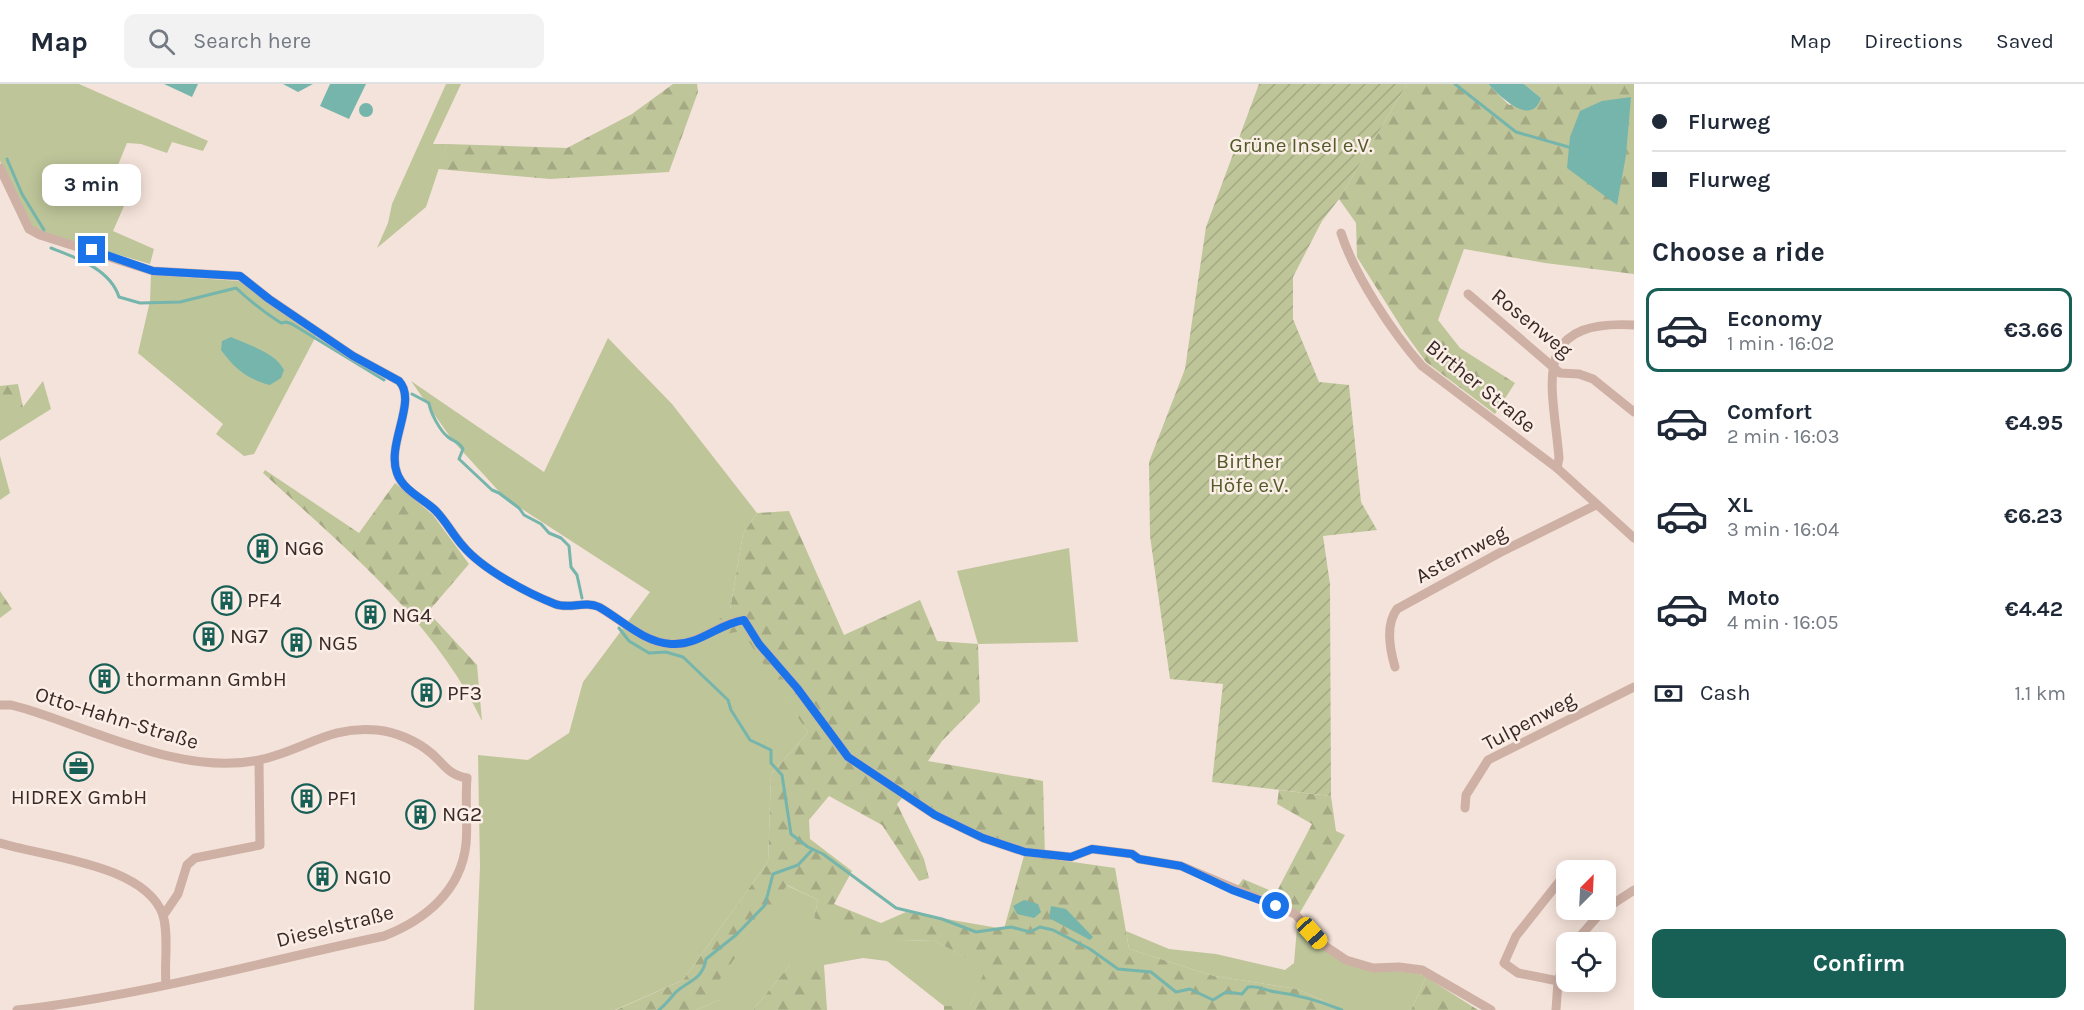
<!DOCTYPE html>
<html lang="en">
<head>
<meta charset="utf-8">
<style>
  body { margin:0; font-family:Karla,sans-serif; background:#f2f2f3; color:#1f2937; height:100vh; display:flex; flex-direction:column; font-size:22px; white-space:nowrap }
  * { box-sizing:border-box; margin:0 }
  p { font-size:20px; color:#747a83 }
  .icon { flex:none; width:33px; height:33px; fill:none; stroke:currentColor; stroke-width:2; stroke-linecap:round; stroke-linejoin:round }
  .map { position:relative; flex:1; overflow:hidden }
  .sheet { display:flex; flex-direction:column; background:#fff; width:450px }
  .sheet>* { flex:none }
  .guide { display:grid; align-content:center; height:132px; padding:0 18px; background:#fff }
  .needle { width:39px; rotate:24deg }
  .tools { position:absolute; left:1556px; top:776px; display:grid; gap:12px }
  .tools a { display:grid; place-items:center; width:60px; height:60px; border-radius:12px; background:#fff; box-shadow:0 3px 15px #0003; font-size:30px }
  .end { position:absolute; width:27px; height:27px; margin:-14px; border:8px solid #1a73e8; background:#fff; box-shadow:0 0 0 3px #fff }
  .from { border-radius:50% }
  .bubble { position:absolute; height:42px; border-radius:12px; background:#fff; box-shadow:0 3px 15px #0003; font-size:20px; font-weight:700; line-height:42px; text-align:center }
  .car { position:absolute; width:18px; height:36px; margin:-18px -9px; border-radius:8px; box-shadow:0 0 4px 2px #0007; background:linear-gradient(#f5c518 24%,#345 0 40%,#f5c518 0 76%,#345 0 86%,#f5c518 0) }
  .guide b { display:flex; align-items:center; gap:21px; height:57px; font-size:22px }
  .guide b+b { border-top:2px solid #e0e1e3 }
  .guide i { width:15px; height:15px; background:#1f2937 }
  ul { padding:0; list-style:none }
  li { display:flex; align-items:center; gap:18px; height:84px; margin:0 12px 9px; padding:0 6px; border:3px solid transparent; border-radius:12px }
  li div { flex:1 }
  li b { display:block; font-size:22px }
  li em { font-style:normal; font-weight:700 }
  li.active { border-color:#185f56 }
  li>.icon { width:54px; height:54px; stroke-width:1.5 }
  h2 { padding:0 18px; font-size:27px; line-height:72px }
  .pay { display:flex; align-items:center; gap:15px; height:66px; padding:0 18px; font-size:22px }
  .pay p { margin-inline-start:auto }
  .cta { display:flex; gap:12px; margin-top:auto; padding:12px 18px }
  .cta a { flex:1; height:69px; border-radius:12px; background:#185f56; color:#fff; font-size:24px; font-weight:700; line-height:69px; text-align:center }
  header { display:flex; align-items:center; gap:36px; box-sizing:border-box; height:84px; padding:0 30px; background:#fff; border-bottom:2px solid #e0e1e3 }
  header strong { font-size:28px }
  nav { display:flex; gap:33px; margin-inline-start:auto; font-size:21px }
  .search { width:420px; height:54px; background:#f2f2f3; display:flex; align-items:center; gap:15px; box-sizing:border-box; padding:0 21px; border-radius:12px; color:#747a83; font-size:22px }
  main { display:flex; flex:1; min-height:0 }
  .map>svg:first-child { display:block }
  .green { fill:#bec599 }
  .forest { fill:url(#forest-firs); fill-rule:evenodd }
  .garden { fill:url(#garden-furrows) }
  .water { fill:#76b5ac }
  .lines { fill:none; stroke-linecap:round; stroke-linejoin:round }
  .stream { stroke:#76b5ac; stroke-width:3 }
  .minor { stroke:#ceb0a5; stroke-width:9 }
  .route { stroke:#1a73e8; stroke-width:8 }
  .labels { text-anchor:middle; stroke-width:5; stroke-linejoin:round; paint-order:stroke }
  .park-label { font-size:21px; fill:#515a28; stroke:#fbeee7 }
  .street-label { font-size:21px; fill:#392927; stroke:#fbeee7 }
  .poi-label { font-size:21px; fill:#392927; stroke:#fbeee7; text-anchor:start }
</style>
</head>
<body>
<header>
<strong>Map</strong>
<div class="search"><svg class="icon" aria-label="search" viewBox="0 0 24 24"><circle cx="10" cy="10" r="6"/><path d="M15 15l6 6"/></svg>Search here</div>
<nav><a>Map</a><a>Directions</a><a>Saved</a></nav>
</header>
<main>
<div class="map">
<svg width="1634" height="926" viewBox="0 0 1634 926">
  <defs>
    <pattern id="forest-firs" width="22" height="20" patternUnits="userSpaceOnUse" patternTransform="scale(1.5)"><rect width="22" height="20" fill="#bec599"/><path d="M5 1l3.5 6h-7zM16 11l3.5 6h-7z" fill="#a4a984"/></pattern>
    <pattern id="garden-furrows" width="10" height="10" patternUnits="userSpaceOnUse" patternTransform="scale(1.5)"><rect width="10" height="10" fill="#bec599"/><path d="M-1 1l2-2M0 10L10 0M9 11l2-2" fill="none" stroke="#a4a984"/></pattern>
  </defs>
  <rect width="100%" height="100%" fill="#f4e3da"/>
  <g class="green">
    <polygon points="0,0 79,0 208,57 203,67 172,58 167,69 141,60 127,59 105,113 124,122 113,147 154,165 150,180 34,146 0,77"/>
    <polygon points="446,0 461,0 433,60 447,60 426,123 377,164 388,139 392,120"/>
    <polygon points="151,191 239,197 316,252 254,370 244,372 216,350 223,340 138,269 150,217"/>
    <polygon points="608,254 672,320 757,429 743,450 730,526 808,649 771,690 768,778 683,896 615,926 474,926 480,783 478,671 528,676 569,649 583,598 650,508 505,414 453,357 411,297 544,388"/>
    <polygon points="43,297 51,325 0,357 0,323 23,323"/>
    <polygon points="0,372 10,409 0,416"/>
    <polygon points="1069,464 1078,558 978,560 957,487"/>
    <polygon points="786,801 818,816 814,834 901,857 933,856 987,884 970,922 944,922 887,877 863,874 824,881 790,881 753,926 696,926 719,916 719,895"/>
    <polygon points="1298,832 1329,868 1372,885 1417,889 1426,893 1411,926 1344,926 1297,905 1214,892 1129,865 1126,847 1169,865 1216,870 1285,886 1294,879"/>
  </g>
  <g class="forest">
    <polygon points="673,0 697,0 698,8 669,88 550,95 438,85 447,60 567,64 632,30"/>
    <polygon points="1407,0 1488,0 1509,21 1541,14 1524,0 1634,0 1634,190 1545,179 1464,165 1438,236 1460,264 1515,299 1495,330 1426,278 1405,249 1357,173 1356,139 1339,115"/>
    <polygon points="18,300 23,323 0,323 0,302"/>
    <path d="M265,386L359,449L395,399L433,431L469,480L428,528L477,581L482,637C434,536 344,463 263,389Z"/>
    <path d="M789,427L844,551L920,516L937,557L978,560L980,618L942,657L928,677L1043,697L1045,774L1115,784L1129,865L1214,892L1297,905L1344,926H944V922H970L986,884L933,856L901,857L859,851L814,834L818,816L787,801L720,895L719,916L696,926H616L683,896L768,778L771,690L808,649L742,547L719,551L715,539L730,526L743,450L757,429ZM829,712L882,741L919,797L929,794L924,775L897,720L903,713L959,744L1025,768L1004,845L906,828L881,839L834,820L852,787L810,755L809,736Z"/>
    <polygon points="0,507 12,525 0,534"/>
    <polygon points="1279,706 1331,712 1336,747 1345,751 1298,832 1238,802 1243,795 1276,809 1312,740 1277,720"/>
    <polygon points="790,881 824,881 827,926 753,926"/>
    <polygon points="1426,893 1478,926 1411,926"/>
  </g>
  <polygon class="garden" points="1259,0 1407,0 1339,115 1322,137 1293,193 1293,235 1319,298 1349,301 1361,418 1377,446 1323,452 1330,500 1331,712 1212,698 1223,600 1170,595 1150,452 1149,378 1185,285 1206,143"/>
  <g class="water">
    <polygon points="164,0 198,0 192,13"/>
    <polygon points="283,0 313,0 298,8"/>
    <polygon points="330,0 366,0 349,35 320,22"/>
    <path d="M1488,0H1524L1541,14C1531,44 1500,12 1488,0Z"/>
    <polygon points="1631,13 1626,71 1617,121 1567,84 1570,53 1580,27 1602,17"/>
    <circle cx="366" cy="26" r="7"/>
    <path d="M231,253C248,261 275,268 284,286L281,294L270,301C247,295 235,285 221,266L222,257Z"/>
    <polygon points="1024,816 1038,820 1041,828 1034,834 1017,830 1013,822"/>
    <polygon points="1051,822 1066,825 1093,853 1090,856 1049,834"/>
  </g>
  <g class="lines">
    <g class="stream">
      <polyline points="1455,0 1516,48 1572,64"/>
      <polyline points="7,75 22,110 44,146"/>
      <path d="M51,164C77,174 110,185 119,213L140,219L180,218L236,204C250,217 265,229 281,239L286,238L292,240L384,296"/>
      <path d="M412,310L429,319C430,328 440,347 448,353C454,358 459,357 463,365L459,375L492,406L499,409L519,424L524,431L541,440L549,449L561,454L569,462L571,483L577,491L582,514"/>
      <path d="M619,544L629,557L649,569L666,568L683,573L728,616L731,626L750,656L771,666V679L782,691L791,750L808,763L823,770L896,824L942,835L976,848L1011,843L1030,848L1040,843L1053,846L1090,865L1118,885L1151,888L1176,908L1190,905L1213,916L1226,908L1242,910L1248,903C1259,901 1265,907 1276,908C1299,911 1320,917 1342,926"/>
      <path d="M659,926C665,921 670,915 675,909C687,897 703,896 706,875L736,851L765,821L773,790L798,781L812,766"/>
    </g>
    <g class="minor">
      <path d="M0,84L29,145L40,151L153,187L240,192L269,215L353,272L399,297C418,317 386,360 397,389C403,407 422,414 435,426C446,437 453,451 463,462C482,485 527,509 555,520C570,526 584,516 599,523C622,536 643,558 671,560C699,562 718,539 744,536L759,560L797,604L848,673L935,731L983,754L1025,768L1071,773L1092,765L1132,770L1139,775L1181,782L1295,830L1322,860L1346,876L1373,884L1399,883L1422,886L1491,926"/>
      <path d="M1341,149C1355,192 1392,248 1422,282L1557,384L1634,454"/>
      <polyline points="1468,210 1560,289 1579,290 1593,295 1634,328"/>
      <path d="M1557,384L1559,374C1553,301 1528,235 1634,241"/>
      <path d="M1395,583C1390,566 1385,541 1397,525L1501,468L1596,421"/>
      <path d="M0,621H11L26,625C97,647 184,692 259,676C303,667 329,641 377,646C396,648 417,657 431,669C444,680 448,691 467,694C465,716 468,738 466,760C461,807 425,836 384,852C262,878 141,912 17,926"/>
      <polyline points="1465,724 1466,711 1488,676 1634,603"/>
      <path d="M0,759C45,773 145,780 163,831C169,852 164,879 166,900"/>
      <polyline points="1605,825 1634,806"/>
      <polyline points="163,832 178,810 187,781 195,774 260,761 259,677"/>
      <polyline points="1575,858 1604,825"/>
      <polyline points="1558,897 1518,889 1504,879 1516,852 1566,789"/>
      <polyline points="1556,926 1558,897 1566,875"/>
    </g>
  </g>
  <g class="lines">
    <path class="route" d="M92,166L153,187L240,192L269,215L353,272L399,297C418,317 386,360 397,389C403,406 422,414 435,426C446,437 453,451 463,462C482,485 527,509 555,520C570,526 584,516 599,523C622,536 643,558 671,560C699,562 718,540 744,536L759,560L797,604L848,673L935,731L983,754L1025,768L1071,773L1092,765L1132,770L1139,775L1181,782L1232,806L1276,822"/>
  </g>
  <defs>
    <symbol id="building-ring" viewBox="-11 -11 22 22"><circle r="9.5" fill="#fbeee7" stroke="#185f56" stroke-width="1.5"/><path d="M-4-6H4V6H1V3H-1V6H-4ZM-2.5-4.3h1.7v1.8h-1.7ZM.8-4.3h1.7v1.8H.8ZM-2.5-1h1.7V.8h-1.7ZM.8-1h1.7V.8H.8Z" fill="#185f56"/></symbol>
    <symbol id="office-ring" viewBox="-11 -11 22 22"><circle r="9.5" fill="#fbeee7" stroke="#185f56" stroke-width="1.5"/><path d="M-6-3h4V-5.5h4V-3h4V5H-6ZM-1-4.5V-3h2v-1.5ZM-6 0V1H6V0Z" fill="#185f56"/></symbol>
  </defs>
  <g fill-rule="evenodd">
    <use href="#building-ring" x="246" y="448" width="33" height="33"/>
    <use href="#building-ring" x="210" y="500" width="33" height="33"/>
    <use href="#building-ring" x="354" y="514" width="33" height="33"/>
    <use href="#building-ring" x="192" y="536" width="33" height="33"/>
    <use href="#building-ring" x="280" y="542" width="33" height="33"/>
    <use href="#building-ring" x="88" y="578" width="33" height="33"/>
    <use href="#building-ring" x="410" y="592" width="33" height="33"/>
    <use href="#office-ring" x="62" y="666" width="33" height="33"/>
    <use href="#building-ring" x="290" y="698" width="33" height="33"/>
    <use href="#building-ring" x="404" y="714" width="33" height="33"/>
    <use href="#building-ring" x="306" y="776" width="33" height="33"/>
  </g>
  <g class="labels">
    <g class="park-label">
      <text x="1301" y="68">Grüne Insel e.V.</text>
      <text x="1249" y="384">Birther<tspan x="1249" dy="24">Höfe e.V.</tspan></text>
    </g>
    <g class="street-label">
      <text transform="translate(1532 239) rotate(39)" y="7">Rosenweg</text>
      <text transform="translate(1481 302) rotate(39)" y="7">Birther Straße</text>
      <text transform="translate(1461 470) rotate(-28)" y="7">Asternweg</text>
      <text transform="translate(117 634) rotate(17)" y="7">Otto-Hahn-Straße</text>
      <text transform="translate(1529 637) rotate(-28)" y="7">Tulpenweg</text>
      <text transform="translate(335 842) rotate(-14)" y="7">Dieselstraße</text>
    </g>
    <g class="poi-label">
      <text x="284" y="471">NG6</text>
      <text x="247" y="523">PF4</text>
      <text x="392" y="538">NG4</text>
      <text x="230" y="559">NG7</text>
      <text x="318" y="566">NG5</text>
      <text x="126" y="602">thormann GmbH</text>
      <text x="447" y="616">PF3</text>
      <text x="79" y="720" text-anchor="middle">HIDREX GmbH</text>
      <text x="327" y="721">PF1</text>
      <text x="442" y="737">NG2</text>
      <text x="344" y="800">NG10</text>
    </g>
  </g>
</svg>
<div class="tools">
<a><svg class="needle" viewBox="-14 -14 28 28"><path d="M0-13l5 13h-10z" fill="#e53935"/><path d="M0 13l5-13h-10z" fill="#747a83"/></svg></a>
<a><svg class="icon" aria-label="locate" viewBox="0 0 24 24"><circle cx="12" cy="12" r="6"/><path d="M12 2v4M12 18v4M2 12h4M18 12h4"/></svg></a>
</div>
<i class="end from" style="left:1276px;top:822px"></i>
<i class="end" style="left:92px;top:166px"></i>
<div class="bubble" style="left:42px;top:80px;width:99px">3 min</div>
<i class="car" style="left:1312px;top:849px;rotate:138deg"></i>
</div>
<section class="sheet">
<div class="guide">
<b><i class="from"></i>Flurweg</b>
<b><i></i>Flurweg</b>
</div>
<h2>Choose a ride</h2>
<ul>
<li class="active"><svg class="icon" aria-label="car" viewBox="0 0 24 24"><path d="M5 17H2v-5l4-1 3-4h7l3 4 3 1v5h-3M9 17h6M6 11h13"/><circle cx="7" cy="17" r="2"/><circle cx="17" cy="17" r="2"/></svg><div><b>Economy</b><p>1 min · 16:02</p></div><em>€3.66</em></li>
<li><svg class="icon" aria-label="car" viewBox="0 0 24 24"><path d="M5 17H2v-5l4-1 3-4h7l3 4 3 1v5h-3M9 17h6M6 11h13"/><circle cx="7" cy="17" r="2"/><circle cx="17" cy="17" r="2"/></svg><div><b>Comfort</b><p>2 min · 16:03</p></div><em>€4.95</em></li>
<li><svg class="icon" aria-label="car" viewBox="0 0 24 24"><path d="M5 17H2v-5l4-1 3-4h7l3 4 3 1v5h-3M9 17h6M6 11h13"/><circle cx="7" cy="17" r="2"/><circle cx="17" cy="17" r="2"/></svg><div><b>XL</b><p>3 min · 16:04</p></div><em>€6.23</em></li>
<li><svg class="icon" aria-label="car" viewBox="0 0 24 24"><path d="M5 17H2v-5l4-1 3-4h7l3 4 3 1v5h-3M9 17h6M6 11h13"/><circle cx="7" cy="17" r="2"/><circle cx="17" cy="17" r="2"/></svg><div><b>Moto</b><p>4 min · 16:05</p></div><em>€4.42</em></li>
</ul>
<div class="pay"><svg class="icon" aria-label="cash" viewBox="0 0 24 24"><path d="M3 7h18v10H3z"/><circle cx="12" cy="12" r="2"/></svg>Cash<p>1.1 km</p></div>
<div class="cta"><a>Confirm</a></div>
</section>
</main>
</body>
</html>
